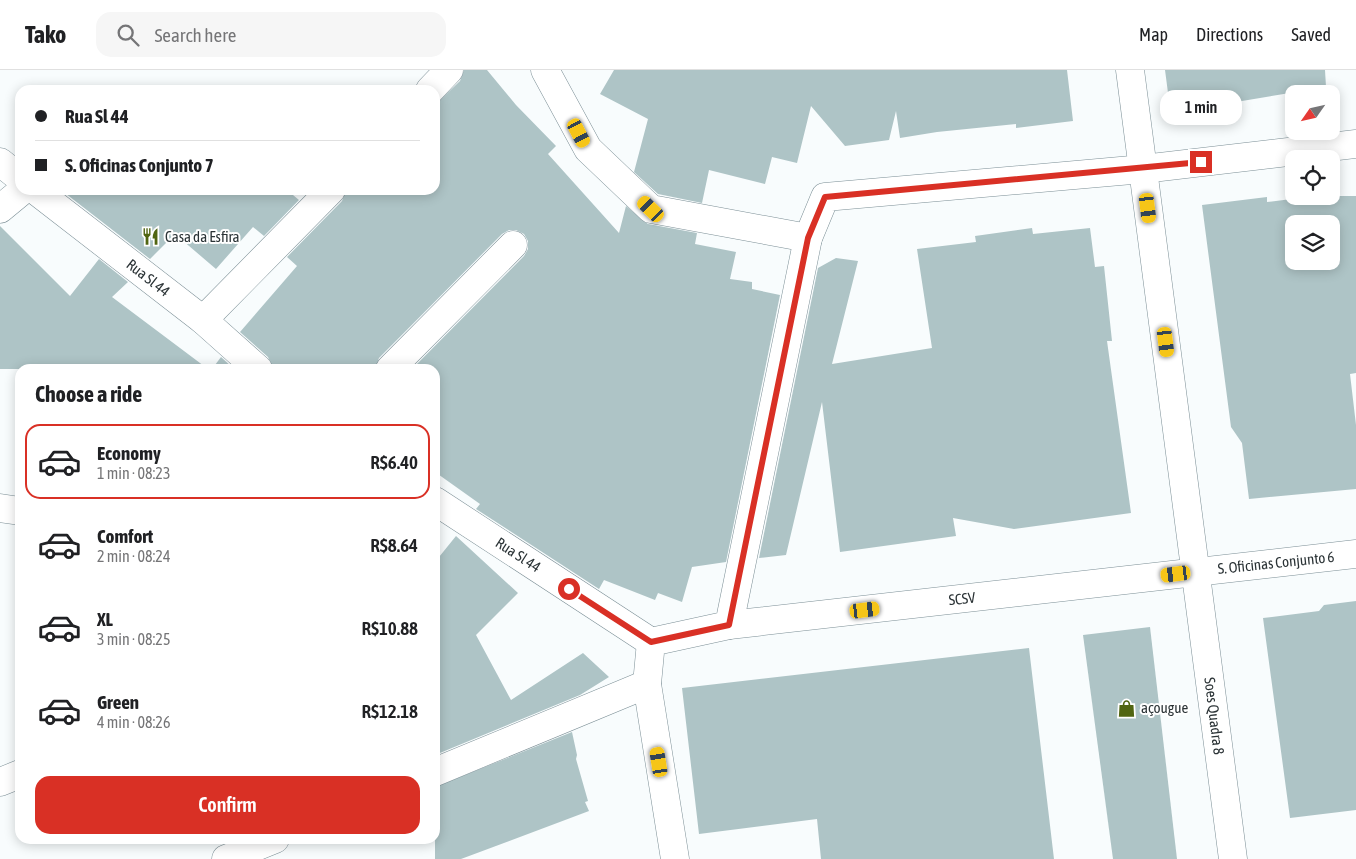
<!DOCTYPE html>
<html lang="en">
<head>
<meta charset="utf-8">
<style>
  body { margin:0; font-family:"Asap Condensed",sans-serif; background:#f6f6f6; color:#202124; height:100vh; display:flex; flex-direction:column; font-size:19px; white-space:nowrap }
  * { box-sizing:border-box; margin:0 }
  p { font-size:16px; color:#757577 }
  .icon { flex:none; width:28px; height:28px; fill:none; stroke:currentColor; stroke-width:2; stroke-linecap:round; stroke-linejoin:round }
  .map { position:relative; flex:1; overflow:hidden }
  .side { position:absolute; left:15px; top:294px; width:425px; height:480px; display:flex; flex-direction:column; background:#fff; border-radius:15px; box-shadow:0 2px 12px #0003 }
  .side>* { flex:none }
  .banner { position:absolute; left:15px; top:15px; width:425px; height:110px; border-radius:15px; box-shadow:0 2px 12px #0003; display:grid; align-content:center; height:110px; padding:0 20px; background:#fff }
  .needle { width:32px; rotate:236deg }
  .tools { position:absolute; left:1285px; top:15px; display:grid; gap:10px }
  .tools a { display:grid; place-items:center; width:55px; height:55px; border-radius:10px; background:#fff; box-shadow:0 2px 12px #0003; font-size:25px }
  .end { position:absolute; width:22px; height:22px; margin:-11px; border:6px solid #d93025; background:#fff; box-shadow:0 0 0 2px #fff }
  .from { border-radius:50% }
  .bubble { position:absolute; height:35px; border-radius:15px; background:#fff; box-shadow:0 2px 12px #0003; font-size:16px; font-weight:600; line-height:35px; text-align:center }
  .car { position:absolute; width:15px; height:30px; margin:-15px -8px; border-radius:6px; box-shadow:0 0 4px 1px #0007; background:linear-gradient(#f5c518 24%,#345 0 40%,#f5c518 0 76%,#345 0 86%,#f5c518 0) }
  .banner b { display:flex; align-items:center; gap:18px; height:48px; font-size:19px }
  .banner b+b { border-top:1px solid #e0e0e0 }
  .banner i { width:12px; height:12px; background:#202124 }
  ul { padding:0; list-style:none }
  li { display:flex; align-items:center; gap:15px; height:75px; margin:0 10px 8px; padding:0 10px; border:2px solid transparent; border-radius:15px }
  li div { flex:1 }
  li b { display:block; font-size:19px }
  li em { font-style:normal; font-weight:600 }
  li.active { border-color:#d93025 }
  li>.icon { width:45px; height:45px; stroke-width:1.5 }
  h2 { padding:0 20px; font-size:22px; line-height:60px }
  .cta { display:flex; gap:10px; margin-top:auto; padding:10px 20px }
  .cta a { flex:1; height:58px; border-radius:15px; background:#d93025; color:#fff; font-size:20px; font-weight:600; line-height:58px; text-align:center }
  header { display:flex; align-items:center; gap:30px; box-sizing:border-box; height:70px; padding:0 25px; background:#fff; border-bottom:1px solid #e0e0e0 }
  header strong { font-size:24px }
  nav { display:flex; gap:28px; margin-inline-start:auto; font-size:18px }
  .search { width:350px; height:45px; background:#f6f6f6; display:flex; align-items:center; gap:12px; box-sizing:border-box; padding:0 18px; border-radius:15px; color:#757577; font-size:19px }
  .map>svg:first-child { display:block }
  .building { fill:#aec4c6; fill-rule:evenodd }
  .lines { fill:none; stroke-linecap:round; stroke-linejoin:round }
  .street-casing { stroke:#7c8f96; stroke-width:29 }
  .street { stroke:#fff; stroke-width:28 }
  .route { stroke:#d93025; stroke-width:6 }
  .labels { text-anchor:middle; stroke-width:4; stroke-linejoin:round; paint-order:stroke }
  .poi-label { font-size:15px; fill:#2b3336; stroke:#fff; text-anchor:start }
  .street-label { font-size:15px; fill:#2b3336; stroke:#fff }
</style>
</head>
<body>
<header>
<strong>Tako</strong>
<div class="search"><svg class="icon" aria-label="search" viewBox="0 0 24 24"><circle cx="10" cy="10" r="6"/><path d="M15 15l6 6"/></svg>Search here</div>
<nav><a>Map</a><a>Directions</a><a>Saved</a></nav>
</header>
<div class="map">
<svg width="1356" height="789" viewBox="0 0 1356 789">
  <rect width="100%" height="100%" fill="#f8fcfd"/>
  <g class="building">
    <polygon points="464,0 487,0 516,35 556,76 548,84 619,163 626,136 648,154 697,163 695,174 736,182 730,209 752,212 752,219 780,225 726,492 692,497 682,532 658,523 655,530 604,510 599,519 476,439 480,434 435,402 435,299 412,299 524,186 528,179 528,171 524,164 516,160 509,160 502,164 379,288 375,299 273,299 268,287 240,262 297,196 287,187 342,131 346,120 435,120 435,35 460,11"/>
    <polygon points="614,0 1067,0 1073,51 1016,58 1016,54 937,62 900,68 896,41 889,70 845,76 811,36 797,93 772,87 765,114 709,100 702,133 658,124 634,102 648,49 600,24"/>
    <polygon points="1165,0 1325,0 1326,17 1236,32 1236,35 1186,42 1185,36 1170,38"/>
    <polygon points="61,120 287,120 299,130 264,166 253,157 216,199 175,164 150,189"/>
    <path d="M1315,126H1356V303L1350,304L1356,355V419L1249,429L1242,373L1231,357L1202,135L1267,127V132ZM1294,154H1331V191H1294Z"/>
    <polygon points="0,156 70,226 99,189 128,212 112,227 208,299 0,299"/>
    <polygon points="1032,158 1033,164 1090,158 1095,197 1104,196 1112,271 1107,271 1131,443 1014,459 953,448 956,466 840,482 822,332 786,485 759,488 818,198 836,188 858,191 832,294 932,278 917,179 976,172 975,166"/>
    <polygon points="221,287 234,299 212,299"/>
    <polygon points="456,466 518,523 476,565 511,630 583,583 609,607 580,625 435,685 435,492"/>
    <polygon points="1356,531 1356,740 1290,748 1263,548 1319,541 1324,535"/>
    <polygon points="1150,557 1177,789 1113,789 1083,565"/>
    <polygon points="1029,578 1054,789 821,789 817,749 699,764 682,618"/>
    <polygon points="572,662 577,685 576,689 588,731 585,732 589,741 461,789 435,789 435,717"/>
  </g>
  <g class="lines">
    <defs>
      <g id="street">
        <polyline points="545,0 588,79 651,139 808,168"/>
        <polyline points="1130,0 1233,789"/>
        <polyline points="430,20 449,0"/>
        <polyline points="0,92 20,108"/>
        <polyline points="35,120 203,250 258,299"/>
        <polyline points="0,139 23,120"/>
        <polyline points="203,250 331,120"/>
        <polyline points="390,299 513,175"/>
        <polyline points="435,431 651,572"/>
        <polyline points="0,438 20,441"/>
        <polyline points="729,555 1356,484"/>
        <polyline points="435,702 647,614"/>
        <polyline points="0,712 20,704"/>
        <polyline points="226,789 275,769"/>
        <polyline points="675,789 647,614 651,572 729,555 808,168 825,127 1143,99 1356,74"/>
      </g>
    </defs>
    <use href="#street" class="street-casing"/>
    <use href="#street" class="street"/>
  </g>
  <g class="lines">
    <polyline class="route" points="569,519 651,572 729,555 808,168 825,127 1201,92"/>
  </g>
  <defs>
    <symbol id="restaurant-bare" viewBox="-9 -9 18 18"><path d="M-5-6h1v4h1v-4h1v4h1v-4h1v5L-1.5 .5V6h-2V.5L-5-1ZM5-6V6H3V1.5H1.5Q1.5-4 5-6Z" fill="#516511" stroke="#fff" stroke-width="2.5" paint-order="stroke"/></symbol>
    <symbol id="shop-bare" viewBox="-9 -9 18 18"><path d="M-5-2.5h2.3a2.7 3.5 0 0 1 5.4 0H5L5.5 6h-11ZM-1.5-2.5h3a1.5 2.3 0 0 0-3 0Z" fill="#516511" stroke="#fff" stroke-width="2.5" paint-order="stroke"/></symbol>
  </defs>
  <g fill-rule="evenodd">
    <use href="#restaurant-bare" x="138" y="154" width="25" height="25"/>
    <use href="#shop-bare" x="1114" y="626" width="25" height="25"/>
  </g>
  <g class="labels">
    <g class="poi-label">
      <text x="165" y="172">Casa da Esfira</text>
      <text x="1141" y="643">açougue</text>
    </g>
    <g class="street-label">
      <text transform="translate(148 208) rotate(38)" y="5">Rua Sl 44</text>
      <text transform="translate(518 485) rotate(33)" y="5">Rua Sl 44</text>
      <text transform="translate(1276 493) rotate(-6)" y="5">S. Oficinas Conjunto 6</text>
      <text transform="translate(962 529) rotate(-6)" y="5">SCSV</text>
      <text transform="translate(1214 646) rotate(83)" y="5">Soes Quadra 8</text>
    </g>
  </g>
</svg>
<div class="tools">
<a><svg class="needle" viewBox="-14 -14 28 28"><path d="M0-13l5 13h-10z" fill="#e53935"/><path d="M0 13l5-13h-10z" fill="#757577"/></svg></a>
<a><svg class="icon" aria-label="locate" viewBox="0 0 24 24"><circle cx="12" cy="12" r="6"/><path d="M12 2v4M12 18v4M2 12h4M18 12h4"/></svg></a>
<a><svg class="icon" aria-label="layers" viewBox="0 0 24 24"><path d="M12 4l9 5-9 5-9-5zM3 14l9 5 9-5"/></svg></a>
</div>
<i class="end from" style="left:569px;top:519px"></i>
<i class="end" style="left:1201px;top:92px"></i>
<div class="bubble" style="left:1160px;top:20px;width:82px">1 min</div>
<i class="car" style="left:579px;top:63px;rotate:152deg"></i>
<i class="car" style="left:1148px;top:138px;rotate:173deg"></i>
<i class="car" style="left:651px;top:139px;rotate:314deg"></i>
<i class="car" style="left:1166px;top:272px;rotate:173deg"></i>
<i class="car" style="left:1176px;top:504px;rotate:263deg"></i>
<i class="car" style="left:865px;top:540px;rotate:83deg"></i>
<i class="car" style="left:659px;top:692px;rotate:351deg"></i>
<div class="banner">
<b><i class="from"></i>Rua Sl 44</b>
<b><i></i>S. Oficinas Conjunto 7</b>
</div>
<section class="side">
<h2>Choose a ride</h2>
<ul>
<li class="active"><svg class="icon" aria-label="car" viewBox="0 0 24 24"><path d="M5 17H2v-5l4-1 3-4h7l3 4 3 1v5h-3M9 17h6M6 11h13"/><circle cx="7" cy="17" r="2"/><circle cx="17" cy="17" r="2"/></svg><div><b>Economy</b><p>1 min · 08:23</p></div><em>R$6.40</em></li>
<li><svg class="icon" aria-label="car" viewBox="0 0 24 24"><path d="M5 17H2v-5l4-1 3-4h7l3 4 3 1v5h-3M9 17h6M6 11h13"/><circle cx="7" cy="17" r="2"/><circle cx="17" cy="17" r="2"/></svg><div><b>Comfort</b><p>2 min · 08:24</p></div><em>R$8.64</em></li>
<li><svg class="icon" aria-label="car" viewBox="0 0 24 24"><path d="M5 17H2v-5l4-1 3-4h7l3 4 3 1v5h-3M9 17h6M6 11h13"/><circle cx="7" cy="17" r="2"/><circle cx="17" cy="17" r="2"/></svg><div><b>XL</b><p>3 min · 08:25</p></div><em>R$10.88</em></li>
<li><svg class="icon" aria-label="car" viewBox="0 0 24 24"><path d="M5 17H2v-5l4-1 3-4h7l3 4 3 1v5h-3M9 17h6M6 11h13"/><circle cx="7" cy="17" r="2"/><circle cx="17" cy="17" r="2"/></svg><div><b>Green</b><p>4 min · 08:26</p></div><em>R$12.18</em></li>
</ul>
<div class="cta"><a>Confirm</a></div>
</section>
</div>
</body>
</html>
